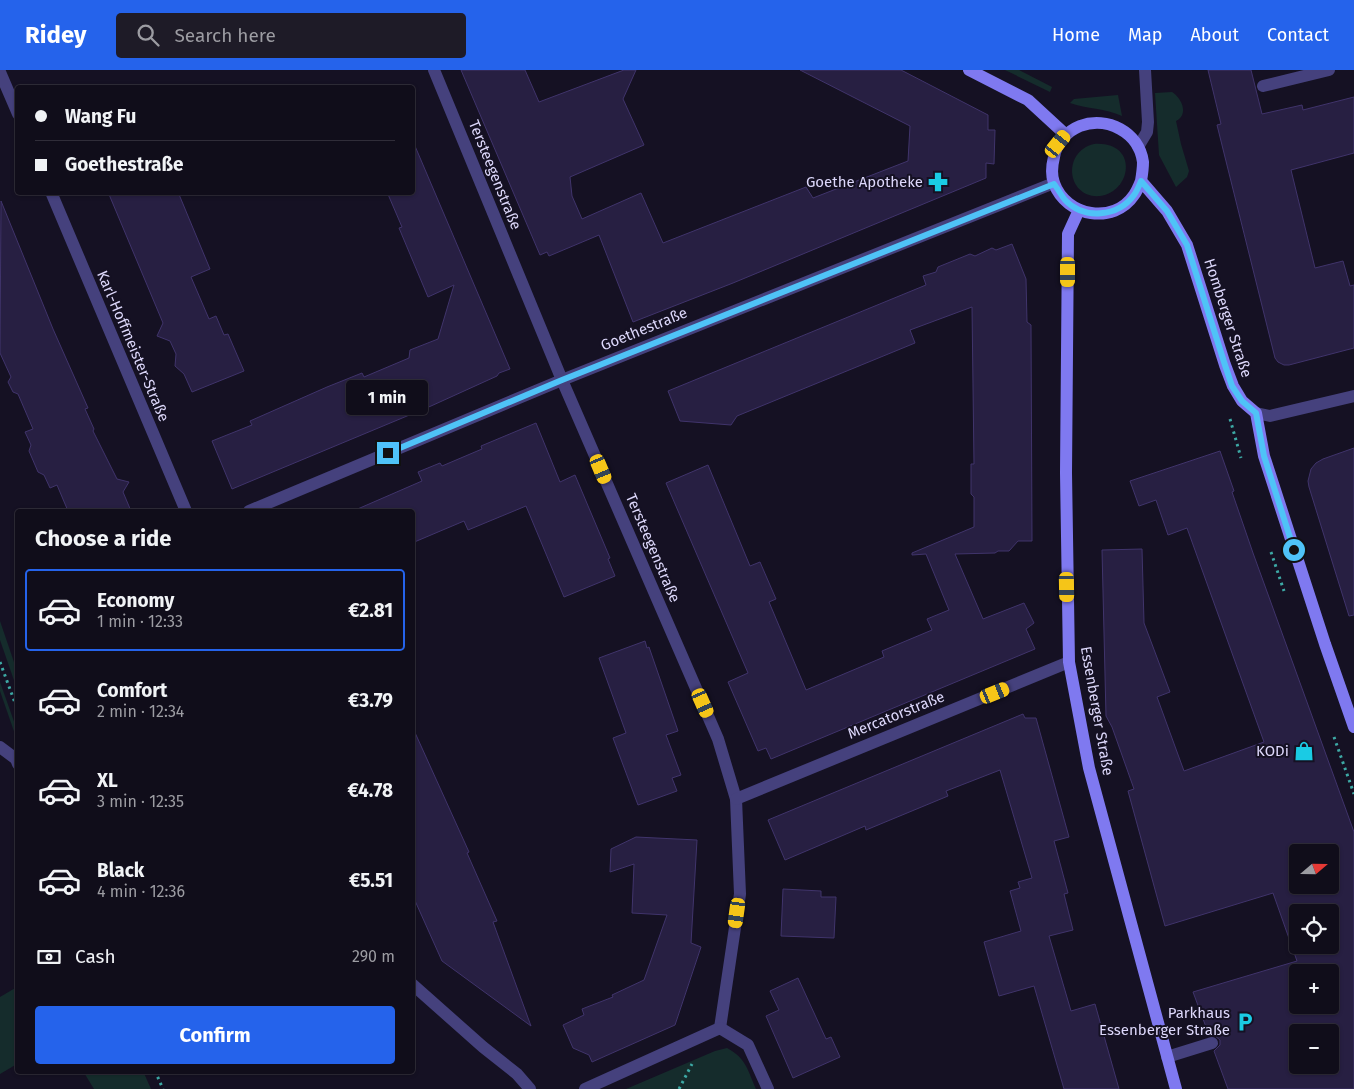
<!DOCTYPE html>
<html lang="en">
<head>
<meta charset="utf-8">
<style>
  body { margin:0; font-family:"Fira Sans",sans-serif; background:#1e1b27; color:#f1f3f6; height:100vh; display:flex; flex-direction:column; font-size:19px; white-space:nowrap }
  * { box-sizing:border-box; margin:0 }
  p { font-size:16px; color:#9c9ca2 }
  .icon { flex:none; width:28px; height:28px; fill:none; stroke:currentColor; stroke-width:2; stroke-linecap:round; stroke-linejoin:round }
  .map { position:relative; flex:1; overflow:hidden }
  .panel { position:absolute; left:15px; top:439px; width:400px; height:565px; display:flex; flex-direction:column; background:#100d1a; border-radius:5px; box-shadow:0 1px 4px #0004,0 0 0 1px #302d39 }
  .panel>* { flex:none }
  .guide { position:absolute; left:15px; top:15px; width:400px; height:110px; border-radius:5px; box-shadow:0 1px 4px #0004,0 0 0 1px #302d39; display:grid; align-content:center; height:110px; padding:0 20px; background:#100d1a }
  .needle { width:32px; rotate:70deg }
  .fabs { position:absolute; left:1289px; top:774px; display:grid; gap:10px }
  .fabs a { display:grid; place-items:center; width:50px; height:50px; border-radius:5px; background:#100d1a; box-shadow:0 1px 4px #0004,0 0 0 1px #302d39; font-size:25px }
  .end { position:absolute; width:22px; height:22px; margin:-11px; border:6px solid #4fc3f7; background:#111; box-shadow:0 0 0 2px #111 }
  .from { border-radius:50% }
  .bubble { position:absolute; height:35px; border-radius:5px; background:#100d1a; box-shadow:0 1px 4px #0004,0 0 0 1px #302d39; font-size:16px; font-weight:700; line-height:35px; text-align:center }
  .car { position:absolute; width:15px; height:30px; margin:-15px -8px; border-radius:6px; box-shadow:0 0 4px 1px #0007; background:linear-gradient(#f5c518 24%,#345 0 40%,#f5c518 0 76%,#345 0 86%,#f5c518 0) }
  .guide b { display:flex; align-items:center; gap:18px; height:48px; font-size:19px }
  .guide b+b { border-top:1px solid #302d39 }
  .guide i { width:12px; height:12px; background:#f1f3f6 }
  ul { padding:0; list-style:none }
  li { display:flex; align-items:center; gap:15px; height:82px; margin:0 10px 8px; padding:0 10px; border:2px solid transparent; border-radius:5px }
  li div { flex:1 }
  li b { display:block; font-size:19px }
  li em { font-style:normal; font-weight:700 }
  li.current { border-color:#2563eb }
  li>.icon { width:45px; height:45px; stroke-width:1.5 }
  h2 { padding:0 20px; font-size:22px; line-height:60px }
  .pay { display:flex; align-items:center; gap:12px; height:55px; padding:0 20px; font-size:19px }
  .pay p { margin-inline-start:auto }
  .cta { display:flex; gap:10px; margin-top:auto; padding:10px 20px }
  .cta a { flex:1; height:58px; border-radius:5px; background:#2563eb; color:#fff; font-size:20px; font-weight:700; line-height:58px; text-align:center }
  header { display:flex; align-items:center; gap:30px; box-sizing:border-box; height:70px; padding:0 25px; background:#2563eb; color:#fff }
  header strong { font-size:24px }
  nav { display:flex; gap:28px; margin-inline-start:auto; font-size:18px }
  .search { width:350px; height:45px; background:#1e1b27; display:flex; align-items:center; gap:12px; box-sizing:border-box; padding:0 18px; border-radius:5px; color:#9c9ca2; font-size:19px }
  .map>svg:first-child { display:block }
  .green { fill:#152c2c }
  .building { fill:#271f42; stroke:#40346b; fill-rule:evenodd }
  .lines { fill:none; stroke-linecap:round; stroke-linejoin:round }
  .path { stroke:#3da9a5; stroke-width:3; stroke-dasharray:2.5 4; stroke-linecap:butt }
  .lane { stroke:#45417d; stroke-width:12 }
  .street { stroke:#45417d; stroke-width:12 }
  .secondary { stroke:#7f79f0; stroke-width:12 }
  .route { stroke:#4fc3f7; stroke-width:6 }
  .labels { text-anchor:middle; stroke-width:4; stroke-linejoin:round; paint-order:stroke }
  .street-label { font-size:15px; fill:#ddd8fb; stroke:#151123 }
  .poi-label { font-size:15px; fill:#ddd8fb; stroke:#151123; text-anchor:end }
</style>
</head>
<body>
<header>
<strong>Ridey</strong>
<div class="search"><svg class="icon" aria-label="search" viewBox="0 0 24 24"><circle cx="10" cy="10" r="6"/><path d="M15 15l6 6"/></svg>Search here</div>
<nav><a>Home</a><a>Map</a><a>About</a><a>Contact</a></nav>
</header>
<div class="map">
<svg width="1354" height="1019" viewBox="0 0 1354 1019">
  <rect width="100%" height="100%" fill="#151123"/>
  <g class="green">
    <polygon points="1005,0 1019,0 1052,17 1050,22"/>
    <path d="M1172,22C1182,28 1189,45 1176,51L1181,74L1189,101L1187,107L1176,117L1159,85L1155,23Z"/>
    <path d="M1118,25L1122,46C1105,38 1087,39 1070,33L1074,29Z"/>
    <path d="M1094,74C1139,71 1132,122 1100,126C1067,129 1061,82 1094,74Z"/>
    <polygon points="0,551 17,601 17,619 0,570"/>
    <polygon points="0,612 17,660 17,670 0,621"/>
    <polygon points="17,917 17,994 0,1004 0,927"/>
    <path d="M727,978C746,988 748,1001 756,1019H626L715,981Z"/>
    <polygon points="83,1001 143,1001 151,1019 94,1019"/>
  </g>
  <g class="building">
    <polygon points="461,0 525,0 539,32 624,0 636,0 623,29 644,75 570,107 572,126 582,149 641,123 663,173 806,117 813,128 908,91 910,56 800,0 901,0 988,45 988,60 995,60 994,94 986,93 986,108 733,213 633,252 599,165 549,186 547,182 540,185"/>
    <polygon points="1208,0 1251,0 1262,44 1302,35 1303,40 1354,27 1354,83 1291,100 1315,198 1343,191 1350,216 1354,215 1354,278 1289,295 1284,295 1278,292 1275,288 1217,55 1221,54"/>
    <polygon points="412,69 510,299 499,303 497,306 431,336 232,419 212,371 252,355 250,351 327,317 362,303 364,307 409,288 410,280 438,269 454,215 428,227 399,158 402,157 387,122 412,122"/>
    <polygon points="108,122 178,122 210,199 191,207 209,249 216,246 224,265 228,264 244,301 192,322 184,304 175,296 176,284 170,271 157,266 163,253"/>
    <polygon points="1,131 53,259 88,338 85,339 94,359 93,361 117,409 129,412 123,422 131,441 68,441 57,415 50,418 44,405 38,402 29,381 31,375 25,362 33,359 18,324 13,322 8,312 11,307 0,283"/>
    <polygon points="1012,174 1026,209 1027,252 1031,255 1032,471 1018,471 1009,481 998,481 995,483 955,484 983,549 1024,533 1034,553 1026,559 1035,579 771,689 766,678 758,681 728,612 748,603 666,413 708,395 750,496 760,492 776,529 769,532 806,620 884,587 882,581 932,560 927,549 949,540 926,484 912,485 912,483 974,457 974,427 971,424 971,394 974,394 972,237 910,260 915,273 737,346 731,355 680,351 668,321 926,215 923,206 936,202 938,197 970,184 975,186 992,178 996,180"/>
    <polygon points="536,353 560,412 575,405 610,488 608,489 615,506 564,527 526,436 468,460 464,451 412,473 412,441 353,441 422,411 418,402 440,393 442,396 482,379 481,376"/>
    <polygon points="1354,378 1354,545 1349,546 1309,417 1308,411 1311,399 1316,393 1323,389"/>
    <path d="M1220,381L1234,421L1232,422L1253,483L1354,762V1019H1228L1214,981L1220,975V970L1214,965H1209L1193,922L1297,891L1273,823L1165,856L1128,721L1134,719L1112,657L1106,646L1102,480L1142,479L1144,553L1170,622L1157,627L1184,701L1264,672L1187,458L1168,465L1156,430L1139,436L1130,411ZM1298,782H1330V815H1298ZM1298,842H1330V875H1298ZM1298,902H1330V935H1298ZM1298,962H1330V995H1298Z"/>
    <polygon points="645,571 647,578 649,577 678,661 666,665 681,705 672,708 677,721 638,735 613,668 626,663 599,588"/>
    <polygon points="1023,644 1025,648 1036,648 1069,767 1054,771 1068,823 1064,824 1073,860 1049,866 1071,941 1095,934 1119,1019 1064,1019 1034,916 999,926 984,872 1021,861 1010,821 1020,818 1018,812 1032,808 1000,700 946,721 948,726 866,760 865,756 785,790 768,750"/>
    <polygon points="412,656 469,782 467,783 497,851 493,852 531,956 442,891 412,824"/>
    <polygon points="636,767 697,770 691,873 701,877 675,955 592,992 589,985 573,978 563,955 584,945 582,939 613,927 612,925 644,910 667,845 632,843 634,794 610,802 611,779"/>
    <polygon points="783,819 821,821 821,827 836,827 834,868 781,866"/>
    <polygon points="798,908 826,969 831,967 840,987 793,1008 766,946 779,940 770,921"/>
  </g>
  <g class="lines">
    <g class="path">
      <polyline points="1230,349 1241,388"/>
      <polyline points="1271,482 1284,521"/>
      <polyline points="0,592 18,641"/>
      <polyline points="1334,667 1354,724"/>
      <polyline points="155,1001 163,1019"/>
      <polyline points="679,1019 692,994"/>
    </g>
    <g class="lane">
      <polyline points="1263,16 1329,0"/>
      <polyline points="1167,987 1212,973"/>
    </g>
    <g class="street">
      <polyline points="434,0 562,310 718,669 736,729 740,824 720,958"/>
      <polyline points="0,2 18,44"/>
      <polyline points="1138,77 1147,62 1148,52 1145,0"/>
      <polyline points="51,122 186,441"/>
      <polyline points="1256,343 1270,346 1354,326"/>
      <polyline points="249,441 562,310 1054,113"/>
      <polyline points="0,677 16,689 18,694"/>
      <polyline points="736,729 1069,592"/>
      <polyline points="412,914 483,977 517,1004 530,1019"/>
      <polyline points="585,1019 720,958 748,975 768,1019"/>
    </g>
    <g class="secondary">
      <polyline points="969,0 1028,30 1066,65"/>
      <path d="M1141,111C1139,116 1137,121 1134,125C1114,155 1066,147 1054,113C1051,105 1052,95 1054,87C1056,74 1067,61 1080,56C1107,46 1139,62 1143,92C1143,98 1142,105 1141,111L1167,141L1187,175L1225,295L1233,316L1242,331L1256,343L1264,386L1325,574L1354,657"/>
      <polyline points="1079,140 1068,164 1066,403 1069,592 1089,698 1176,1019"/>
    </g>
  </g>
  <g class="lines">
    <path class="route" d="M388,383L562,310L1054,114C1058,119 1061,125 1065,130C1084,150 1118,147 1134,125C1137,121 1139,116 1141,111L1167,141L1187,175L1225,295L1232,316L1242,331L1256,343L1264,386L1294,480"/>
  </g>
  <defs>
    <symbol id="pharmacy-bare" viewBox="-9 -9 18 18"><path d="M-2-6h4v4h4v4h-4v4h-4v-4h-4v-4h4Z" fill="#1acbe4" stroke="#151123" stroke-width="2.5" paint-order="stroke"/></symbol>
    <symbol id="shop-bare" viewBox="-9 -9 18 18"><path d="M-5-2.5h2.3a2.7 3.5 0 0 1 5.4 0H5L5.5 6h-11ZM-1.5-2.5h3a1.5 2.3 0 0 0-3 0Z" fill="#1acbe4" stroke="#151123" stroke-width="2.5" paint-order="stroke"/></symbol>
    <symbol id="parking-bare" viewBox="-9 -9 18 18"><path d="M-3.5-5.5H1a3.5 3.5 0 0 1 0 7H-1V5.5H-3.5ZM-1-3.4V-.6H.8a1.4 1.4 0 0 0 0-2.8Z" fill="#1acbe4" stroke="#151123" stroke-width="2.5" paint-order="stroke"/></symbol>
  </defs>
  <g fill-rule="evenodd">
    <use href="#pharmacy-bare" x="924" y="98" width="28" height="28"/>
    <use href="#shop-bare" x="1290" y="667" width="28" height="28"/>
    <use href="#parking-bare" x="1231" y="938" width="28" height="28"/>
  </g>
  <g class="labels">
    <g class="street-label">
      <text transform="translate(495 105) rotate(68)" y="5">Tersteegenstraße</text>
      <text transform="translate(1228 248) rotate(72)" y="5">Homberger Straße</text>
      <text transform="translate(644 259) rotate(-22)" y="5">Goethestraße</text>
      <text transform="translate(133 276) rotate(67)" y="5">Karl-Hoffmeister-Straße</text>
      <text transform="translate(653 478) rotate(67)" y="5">Tersteegenstraße</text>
      <text transform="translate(1097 641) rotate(80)" y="5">Essenberger Straße</text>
      <text transform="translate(896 645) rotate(-22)" y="5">Mercatorstraße</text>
    </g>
    <g class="poi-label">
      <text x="923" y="117">Goethe Apotheke</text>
      <text x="1289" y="686">KODi</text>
      <text x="1230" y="948">Parkhaus<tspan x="1230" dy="17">Essenberger Straße</tspan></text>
    </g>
  </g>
</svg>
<div class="fabs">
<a><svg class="needle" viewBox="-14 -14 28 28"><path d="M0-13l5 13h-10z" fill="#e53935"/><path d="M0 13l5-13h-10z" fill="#9c9ca2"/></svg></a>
<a><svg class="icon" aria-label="locate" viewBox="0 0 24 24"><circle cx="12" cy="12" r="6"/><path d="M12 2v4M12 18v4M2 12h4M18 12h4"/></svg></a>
<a>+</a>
<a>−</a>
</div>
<i class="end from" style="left:1294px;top:480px"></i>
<i class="end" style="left:388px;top:383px"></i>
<div class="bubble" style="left:346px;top:310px;width:82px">1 min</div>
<i class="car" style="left:1058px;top:74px;rotate:39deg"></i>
<i class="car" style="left:1068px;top:202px;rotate:180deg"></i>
<i class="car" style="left:601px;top:399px;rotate:157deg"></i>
<i class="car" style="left:1067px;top:517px;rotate:179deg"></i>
<i class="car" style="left:995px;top:623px;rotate:68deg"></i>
<i class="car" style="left:703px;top:633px;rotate:156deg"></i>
<i class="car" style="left:737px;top:843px;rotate:188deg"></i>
<div class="guide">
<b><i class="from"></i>Wang Fu</b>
<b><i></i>Goethestraße</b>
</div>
<section class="panel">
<h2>Choose a ride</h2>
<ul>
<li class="current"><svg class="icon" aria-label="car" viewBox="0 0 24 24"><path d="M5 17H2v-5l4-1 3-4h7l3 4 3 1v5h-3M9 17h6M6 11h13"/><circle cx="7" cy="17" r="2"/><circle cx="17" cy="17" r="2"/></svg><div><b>Economy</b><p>1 min · 12:33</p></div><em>€2.81</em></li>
<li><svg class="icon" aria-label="car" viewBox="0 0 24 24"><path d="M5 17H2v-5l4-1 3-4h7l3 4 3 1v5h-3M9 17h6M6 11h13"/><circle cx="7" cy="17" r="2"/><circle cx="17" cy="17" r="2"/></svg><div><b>Comfort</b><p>2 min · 12:34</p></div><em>€3.79</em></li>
<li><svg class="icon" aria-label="car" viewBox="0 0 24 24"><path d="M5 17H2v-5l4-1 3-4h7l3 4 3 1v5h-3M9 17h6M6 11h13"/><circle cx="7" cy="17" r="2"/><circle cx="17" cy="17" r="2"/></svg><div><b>XL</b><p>3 min · 12:35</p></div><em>€4.78</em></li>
<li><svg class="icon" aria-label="car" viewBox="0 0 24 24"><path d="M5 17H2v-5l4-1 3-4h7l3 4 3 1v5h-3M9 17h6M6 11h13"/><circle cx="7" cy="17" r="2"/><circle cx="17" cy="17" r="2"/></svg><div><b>Black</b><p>4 min · 12:36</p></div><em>€5.51</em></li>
</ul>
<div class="pay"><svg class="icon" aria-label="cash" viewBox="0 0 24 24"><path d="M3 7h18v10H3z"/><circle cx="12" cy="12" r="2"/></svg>Cash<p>290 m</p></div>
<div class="cta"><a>Confirm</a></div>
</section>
</div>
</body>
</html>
